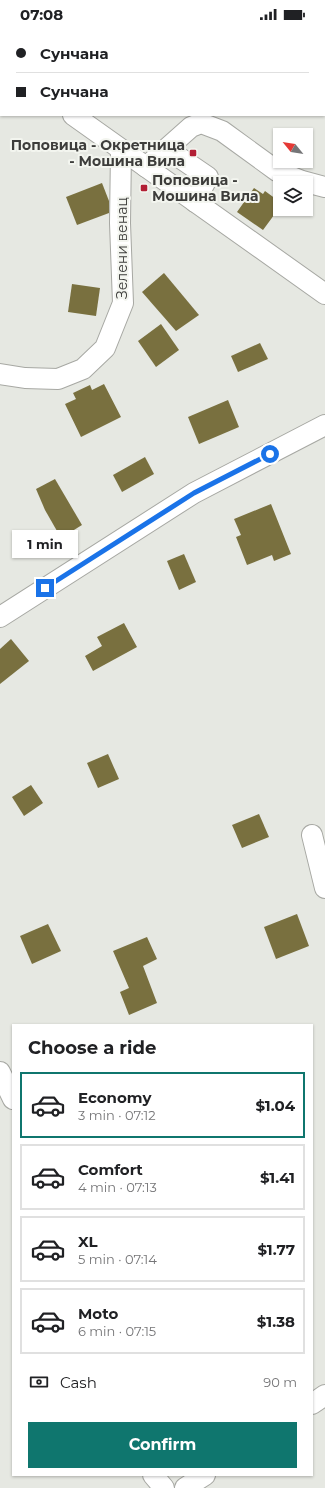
<!DOCTYPE html>
<html lang="en">
<head>
<meta charset="utf-8">
<style>
  body { margin:0; font-family:Montserrat,sans-serif; background:#f2f2f2; color:#202124; height:100vh; display:flex; flex-direction:column; font-size:15px; white-space:nowrap }
  * { box-sizing:border-box; margin:0 }
  p { font-size:13px; color:#757577 }
  .icon { flex:none; width:22px; height:22px; fill:none; stroke:currentColor; stroke-width:2; stroke-linecap:round; stroke-linejoin:round }
  .map { position:relative; flex:1; overflow:hidden }
  .side { position:absolute; left:12px; top:996px; width:301px; height:452px; display:flex; flex-direction:column; background:#fff; border-radius:0px; box-shadow:0 1px 3px #0004 }
  .side>* { flex:none }
  .banner { position:absolute; left:0px; top:0px; width:325px; height:88px; box-shadow:0 1px 3px #0004; display:grid; align-content:center; height:88px; padding:0 16px; background:#fff }
  .needle { width:26px; rotate:300deg }
  .buttons { position:absolute; left:273px; top:100px; display:grid; gap:8px }
  .buttons a { display:grid; place-items:center; width:40px; height:40px; border-radius:0px; background:#fff; box-shadow:0 1px 3px #0004; font-size:20px }
  .end { position:absolute; width:18px; height:18px; margin:-9px; border:5px solid #1a73e8; background:#fff; box-shadow:0 0 0 2px #fff }
  .from { border-radius:50% }
  .bubble { position:absolute; height:28px; border-radius:0px; background:#fff; box-shadow:0 1px 3px #0004; font-size:13px; font-weight:700; line-height:28px; text-align:center }
  .banner b { display:flex; align-items:center; gap:14px; height:38px; font-size:15px }
  .banner b+b { border-top:1px solid #e0e0e0 }
  .banner i { width:10px; height:10px; background:#202124 }
  ul { padding:0; list-style:none }
  li { display:flex; align-items:center; gap:12px; height:66px; margin:0 8px 6px; padding:0 8px; border:2px solid #e0e0e0; border-radius:0px }
  li div { flex:1 }
  li b { display:block; font-size:15px }
  li em { font-style:normal; font-weight:700 }
  li.on { border-color:#0f766e }
  li>.icon { width:36px; height:36px; stroke-width:1.5 }
  h2 { padding:0 16px; font-size:18px; line-height:48px }
  .pay { display:flex; align-items:center; gap:10px; height:44px; padding:0 16px; font-size:15px }
  .pay p { margin-inline-start:auto }
  .cta { display:flex; gap:8px; margin-top:auto; padding:8px 16px }
  .cta a { flex:1; height:46px; border-radius:0px; background:#0f766e; color:#fff; font-size:16px; font-weight:700; line-height:46px; text-align:center }
  .status { display:flex; justify-content:space-between; align-items:center; height:28px; padding:0 20px; background:#fff; direction:ltr }
  .status svg { height:11px; fill:currentColor }
  .map>svg:first-child { display:block }
  .building { fill:#79703f }
  .lines { fill:none; stroke-linecap:round; stroke-linejoin:round }
  .minor-casing { stroke:#a7a8a3; stroke-width:22 }
  .path { stroke:#a2a39f; stroke-width:2.5; stroke-dasharray:1 3; stroke-linecap:butt }
  .minor { stroke:#fff; stroke-width:20 }
  .route { stroke:#1a73e8; stroke-width:5 }
  .poi-dot { fill:#b21f35; stroke:#f3f5ef; stroke-width:1.5 }
  .labels { text-anchor:middle; stroke-width:4; stroke-linejoin:round; paint-order:stroke }
  .poi-label { font-size:14px; font-weight:bold; fill:#3d3d3b; stroke:#f3f5ef; text-anchor:end }
  .street-label { font-size:14px; fill:#3d3d3b; stroke:#f3f5ef }
</style>
</head>
<body>
<div class="status"><b>07:08</b><svg viewBox="0 0 49 12"><path d="M0 12V9h3v3zM5 12V6h3v6zM10 12V3h3v9zM15 12V0h3v12zM26 1h20v11H26zM47 4h2v5h-2z"/></svg></div>
<div class="map">
<svg width="325" height="1460" viewBox="0 0 325 1460">
  <rect width="100%" height="100%" fill="#e6e8e2"/>
  <g class="building">
    <polygon points="102,155 109,173 109,185 77,197 66,169"/>
    <polygon points="254,160 263,166 265,163 280,174 280,179 263,202 237,184"/>
    <polygon points="164,245 199,287 176,303 142,264"/>
    <polygon points="72,256 100,260 96,288 68,284"/>
    <polygon points="161,296 179,322 156,339 138,313"/>
    <polygon points="260,315 268,331 238,344 231,328"/>
    <polygon points="104,356 121,389 81,409 65,376 76,371 73,365 90,357 92,362"/>
    <polygon points="228,372 239,399 199,416 188,389"/>
    <polygon points="145,429 154,446 122,464 113,447"/>
    <polygon points="55,451 82,497 61,510 45,482 36,461"/>
    <polygon points="271,476 291,526 274,533 272,527 247,537 236,509 241,507 234,491"/>
    <polygon points="184,526 196,554 179,562 167,533"/>
    <polygon points="124,595 137,619 93,643 85,628 102,618 97,609"/>
    <polygon points="11,611 29,633 0,656 0,621"/>
    <polygon points="108,726 119,751 98,760 87,735"/>
    <polygon points="31,757 43,775 24,788 12,769"/>
    <polygon points="259,786 269,809 242,820 232,797"/>
    <polygon points="297,886 309,918 276,931 264,899"/>
    <polygon points="48,896 61,923 32,936 20,908"/>
    <polygon points="147,909 157,931 143,938 157,975 129,987 120,964 129,960 113,923"/>
  </g>
  <g class="lines">
    <defs>
      <g id="minor">
        <polyline points="10,0 10,1"/>
        <polyline points="73,87 325,266"/>
        <polyline points="167,121 208,149 195,174"/>
        <polyline points="146,139 191,99 201,95 222,103 277,143 302,153 325,159"/>
        <polyline points="0,346 25,350 58,351 83,341 105,320 123,275 120,195 121,122"/>
        <polyline points="0,589 194,465 325,397"/>
        <polyline points="312,807 325,860"/>
        <polyline points="0,1044 13,1071"/>
        <polyline points="312,1376 325,1367"/>
        <polyline points="153,1447 164,1460"/>
        <polyline points="185,1460 205,1447"/>
      </g>
    </defs>
    <use href="#minor" class="minor-casing"/>
    <polyline class="path" points="185,1 185,0"/>
    <use href="#minor" class="minor"/>
  </g>
  <g class="lines">
    <polyline class="route" points="45,560 194,465 270,426"/>
  </g>
  <g class="poi-dot">
    <rect x="189" y="121" width="8" height="8" rx="2"/>
    <rect x="140" y="156" width="8" height="8" rx="2"/>
  </g>
  <g class="labels">
    <g class="poi-label">
      <text x="185" y="122">Поповица - Окретница<tspan x="185" dy="16">- Мошина Вила</tspan></text>
      <text x="152" y="157" text-anchor="start">Поповица -<tspan x="152" dy="16">Мошина Вила</tspan></text>
    </g>
    <g class="street-label">
      <text transform="translate(122 220) rotate(-90)" y="5">Зелени венац</text>
    </g>
  </g>
</svg>
<div class="buttons">
<a><svg class="needle" viewBox="-14 -14 28 28"><path d="M0-13l5 13h-10z" fill="#e53935"/><path d="M0 13l5-13h-10z" fill="#757577"/></svg></a>
<a><svg class="icon" aria-label="layers" viewBox="0 0 24 24"><path d="M12 4l9 5-9 5-9-5zM3 14l9 5 9-5"/></svg></a>
</div>
<i class="end from" style="left:270px;top:426px"></i>
<i class="end" style="left:45px;top:560px"></i>
<div class="bubble" style="left:12px;top:502px;width:66px">1 min</div>
<div class="banner">
<b><i class="from"></i>Сунчана</b>
<b><i></i>Сунчана</b>
</div>
<section class="side">
<h2>Choose a ride</h2>
<ul>
<li class="on"><svg class="icon" aria-label="car" viewBox="0 0 24 24"><path d="M5 17H2v-5l4-1 3-4h7l3 4 3 1v5h-3M9 17h6M6 11h13"/><circle cx="7" cy="17" r="2"/><circle cx="17" cy="17" r="2"/></svg><div><b>Economy</b><p>3 min · 07:12</p></div><em>$1.04</em></li>
<li><svg class="icon" aria-label="car" viewBox="0 0 24 24"><path d="M5 17H2v-5l4-1 3-4h7l3 4 3 1v5h-3M9 17h6M6 11h13"/><circle cx="7" cy="17" r="2"/><circle cx="17" cy="17" r="2"/></svg><div><b>Comfort</b><p>4 min · 07:13</p></div><em>$1.41</em></li>
<li><svg class="icon" aria-label="car" viewBox="0 0 24 24"><path d="M5 17H2v-5l4-1 3-4h7l3 4 3 1v5h-3M9 17h6M6 11h13"/><circle cx="7" cy="17" r="2"/><circle cx="17" cy="17" r="2"/></svg><div><b>XL</b><p>5 min · 07:14</p></div><em>$1.77</em></li>
<li><svg class="icon" aria-label="car" viewBox="0 0 24 24"><path d="M5 17H2v-5l4-1 3-4h7l3 4 3 1v5h-3M9 17h6M6 11h13"/><circle cx="7" cy="17" r="2"/><circle cx="17" cy="17" r="2"/></svg><div><b>Moto</b><p>6 min · 07:15</p></div><em>$1.38</em></li>
</ul>
<div class="pay"><svg class="icon" aria-label="cash" viewBox="0 0 24 24"><path d="M3 7h18v10H3z"/><circle cx="12" cy="12" r="2"/></svg>Cash<p>90 m</p></div>
<div class="cta"><a>Confirm</a></div>
</section>
</div>
</body>
</html>
